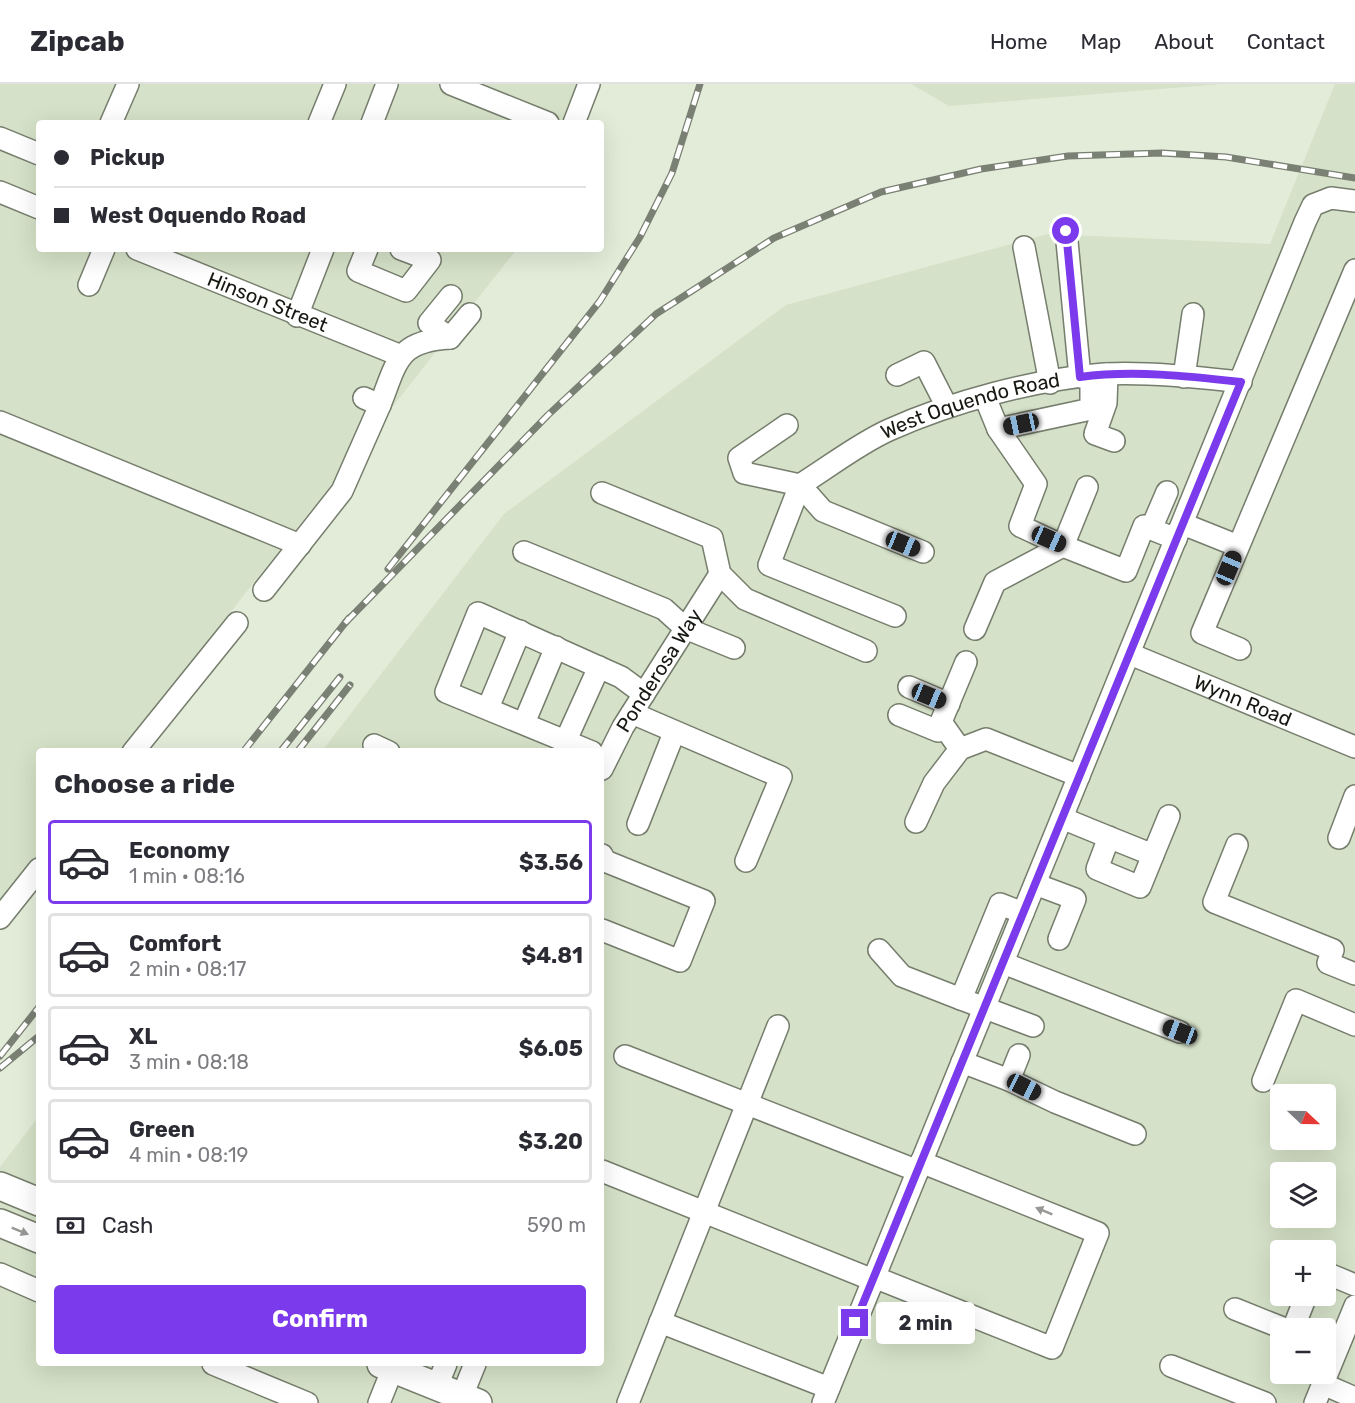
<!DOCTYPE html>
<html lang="en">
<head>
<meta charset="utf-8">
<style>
  body { margin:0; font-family:Rubik,sans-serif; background:#f7f7f7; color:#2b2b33; height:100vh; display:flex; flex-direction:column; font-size:22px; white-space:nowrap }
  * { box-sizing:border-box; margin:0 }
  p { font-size:20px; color:#7c7c81 }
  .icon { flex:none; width:33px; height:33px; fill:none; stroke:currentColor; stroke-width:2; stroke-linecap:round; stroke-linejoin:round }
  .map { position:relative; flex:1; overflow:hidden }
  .panel { position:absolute; left:36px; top:664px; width:568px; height:618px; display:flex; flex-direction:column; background:#fff; border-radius:6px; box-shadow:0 6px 24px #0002 }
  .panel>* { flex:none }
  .guide { position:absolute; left:36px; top:36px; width:568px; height:132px; border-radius:6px; box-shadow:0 6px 24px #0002; display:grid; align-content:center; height:132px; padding:0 18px; background:#fff }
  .needle { width:39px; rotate:112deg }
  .buttons { position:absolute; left:1270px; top:1000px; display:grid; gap:12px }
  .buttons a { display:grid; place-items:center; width:66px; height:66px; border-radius:6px; background:#fff; box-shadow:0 6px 24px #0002; font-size:30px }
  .end { position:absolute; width:27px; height:27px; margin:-14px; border:8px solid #7c3aed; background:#fff; box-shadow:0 0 0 3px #fff }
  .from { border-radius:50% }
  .bubble { position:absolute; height:42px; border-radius:6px; background:#fff; box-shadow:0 6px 24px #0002; font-size:20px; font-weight:700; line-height:42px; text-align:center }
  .car { position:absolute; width:18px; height:36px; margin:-18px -9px; border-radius:8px; box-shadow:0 0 4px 2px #0007; background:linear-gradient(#222 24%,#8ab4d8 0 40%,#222 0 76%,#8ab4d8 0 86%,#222 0) }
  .guide b { display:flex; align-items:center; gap:21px; height:57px; font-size:22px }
  .guide b+b { border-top:2px solid #e1e1e2 }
  .guide i { width:15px; height:15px; background:#2b2b33 }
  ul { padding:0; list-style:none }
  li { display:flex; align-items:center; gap:18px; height:84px; margin:0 12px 9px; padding:0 6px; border:3px solid #e1e1e2; border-radius:6px }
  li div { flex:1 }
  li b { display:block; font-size:22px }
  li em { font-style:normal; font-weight:700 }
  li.active { border-color:#7c3aed }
  li>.icon { width:54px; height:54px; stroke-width:1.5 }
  h2 { padding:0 18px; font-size:27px; line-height:72px }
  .pay { display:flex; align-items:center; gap:15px; height:66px; padding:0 18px; font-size:22px }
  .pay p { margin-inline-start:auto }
  .primary-button { display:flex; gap:12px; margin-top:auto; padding:12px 18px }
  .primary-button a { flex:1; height:69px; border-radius:6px; background:#7c3aed; color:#fff; font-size:24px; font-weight:700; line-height:69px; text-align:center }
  header { display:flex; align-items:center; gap:36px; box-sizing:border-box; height:84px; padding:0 30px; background:#fff; border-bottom:2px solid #e1e1e2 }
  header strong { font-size:28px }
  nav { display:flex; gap:33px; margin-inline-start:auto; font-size:21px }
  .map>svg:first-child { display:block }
  .built { fill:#d5e1c8; fill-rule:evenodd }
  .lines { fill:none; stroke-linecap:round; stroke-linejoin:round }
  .minor-casing { stroke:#757d6c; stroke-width:24 }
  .major-casing { stroke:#757d6c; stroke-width:30 }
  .minor { stroke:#fff; stroke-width:21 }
  .major { stroke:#fff; stroke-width:27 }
  .rail-casing { stroke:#7a8074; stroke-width:7 }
  .rail { stroke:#fff; stroke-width:4.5; stroke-dasharray:14; stroke-linecap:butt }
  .oneway { fill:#969894 }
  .route { stroke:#7c3aed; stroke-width:8 }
  .labels { text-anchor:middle; stroke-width:4.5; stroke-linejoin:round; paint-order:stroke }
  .street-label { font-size:20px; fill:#161912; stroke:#fff }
</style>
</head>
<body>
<header>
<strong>Zipcab</strong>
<nav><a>Home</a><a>Map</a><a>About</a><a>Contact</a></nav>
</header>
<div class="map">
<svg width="1355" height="1319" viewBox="0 0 1355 1319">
  <rect width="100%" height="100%" fill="#e3ecd9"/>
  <g class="built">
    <polygon points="0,0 602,0 586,39 39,39 39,165 517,165 121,667 39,668 39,771 0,821"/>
    <polygon points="911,0 1222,0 949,22"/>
    <path d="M1335,0H1355V1319H0V1083L39,1032V1280H602V668L322,667L504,430L786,221L1048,150L1270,160ZM1281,1011H1326V1056H1281ZM1281,1089H1326V1134H1281ZM1281,1167H1326V1212H1281ZM1281,1245H1326V1290H1281Z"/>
  </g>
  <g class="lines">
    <defs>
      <g id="minor">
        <polyline points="451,0 548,39"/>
        <polyline points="111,39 128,0"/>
        <polyline points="319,39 335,0"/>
        <polyline points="372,39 387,0"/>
        <polyline points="574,39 589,0"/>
        <polyline points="0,54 39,70"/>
        <polyline points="0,108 39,124"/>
        <polyline points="1066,147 1080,293"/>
        <polyline points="1024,163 1050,299"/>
        <path id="s1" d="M137,165L399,271"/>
        <polyline points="367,165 358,187 406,207 430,176 401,165"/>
        <polyline points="89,201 104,165"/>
        <polyline points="297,232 323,165"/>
        <polyline points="450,254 429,239 451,212"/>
        <polyline points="1107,290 1106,319 1095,350 1114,357"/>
        <polyline points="897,291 924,278 947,323"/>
        <polyline points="1184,293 1193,230"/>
        <polyline points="985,313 998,345 1091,325 1091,292"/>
        <path d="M364,314L380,321C397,278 397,257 450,254L470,230"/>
        <polyline points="0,338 300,461"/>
        <polyline points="787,341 739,374 744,389 800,401 823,427 923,468"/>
        <polyline points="998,345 1036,400 1020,442 1063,462"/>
        <path id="s2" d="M800,401C829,383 858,360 889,346C951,318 1036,295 1104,290C1149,288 1196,293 1241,298"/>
        <polyline points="800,401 769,481 895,532"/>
        <polyline points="1087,403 1063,462 1126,487 1144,442 1176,455"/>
        <polyline points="602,409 712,454 720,490 745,515 866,567"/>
        <polyline points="1183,440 1238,462"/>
        <polyline points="1151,445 1167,408"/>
        <polyline points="524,468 664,525 685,544 734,564"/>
        <polyline points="264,506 342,407 380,321"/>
        <polyline points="975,545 995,498 1063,462"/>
        <polyline points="1240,565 1202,549 1355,186"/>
        <path id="s3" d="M1130,570L1355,663"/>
        <polyline points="909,603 949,620"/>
        <polyline points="488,624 520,547"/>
        <polyline points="632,629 781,693 746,777"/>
        <polyline points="899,631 938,647 941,638"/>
        <polyline points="524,639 556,563"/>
        <polyline points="566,656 599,583"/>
        <polyline points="374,661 389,668"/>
        <polyline points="960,665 941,638 966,578"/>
        <polyline points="133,668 237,539"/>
        <polyline points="592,668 446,608 478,529 621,593 644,610"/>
        <path id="s4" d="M602,685L623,643L720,490"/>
        <path d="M1062,734C1093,747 1123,759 1153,771L1140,803L1097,785L1109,753"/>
        <polyline points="916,738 934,699 960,665 986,655 1079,692"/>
        <polyline points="638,740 674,649"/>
        <polyline points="1339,754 1355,712"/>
        <polyline points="1237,761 1214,818 1333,866 1328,879 1355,890"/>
        <polyline points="602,771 605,777 704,817 680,877 602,846"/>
        <polyline points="1153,771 1169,732"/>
        <polyline points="1035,800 1075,815 1059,855"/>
        <polyline points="1023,829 1000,820 961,915 1033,942"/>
        <polyline points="0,834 39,785"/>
        <polyline points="879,866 902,892 961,915"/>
        <polyline points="1003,879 1180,948"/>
        <polyline points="625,972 918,1087"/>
        <polyline points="962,978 1009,996 1019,971"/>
        <polyline points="1009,996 1055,1018 1135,1050"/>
        <polyline points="1263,997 1296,916 1355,941"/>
        <polyline points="602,1087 873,1196"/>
        <polyline points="1326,1189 1355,1201"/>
        <polyline points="0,1190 39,1207"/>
        <polyline points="874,1193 1052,1264 1098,1149 921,1078"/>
        <polyline points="1235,1225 1285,1245"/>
        <polyline points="660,1238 829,1304"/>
        <polyline points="1293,1245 1306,1212"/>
        <polyline points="213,1280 307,1319"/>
        <polyline points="1171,1282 1265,1319"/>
        <polyline points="1323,1300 1355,1314"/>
        <polyline points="437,1302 446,1280"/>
        <polyline points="462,1312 475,1280"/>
        <polyline points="379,1319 393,1284"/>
        <polyline points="628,1319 778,942"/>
        <polyline points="823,1319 1305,138 1313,121 1331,114 1355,117"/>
        <polyline points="1315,1319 1355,1222"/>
      </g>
      <g id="major">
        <polyline points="0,1102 39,1118"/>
        <polyline points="0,1139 39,1155"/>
        <polyline points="381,1280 478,1319"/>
      </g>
    </defs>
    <use href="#minor" class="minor-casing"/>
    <use href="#major" class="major-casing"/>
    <use href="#minor" class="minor"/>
    <use href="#major" class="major"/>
    <defs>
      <g id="rail">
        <polyline points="388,485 600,217 640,153 672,89 700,0"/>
        <polyline points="345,539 548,331 656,230 774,154 881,108 981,85 1068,72 1162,69 1226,73 1355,94"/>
        <polyline points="243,668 349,534"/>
        <polyline points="280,668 340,593"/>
        <polyline points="297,668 350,601"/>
        <polyline points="0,972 39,923"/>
        <polyline points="0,984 39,952"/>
      </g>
    </defs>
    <use href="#rail" class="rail-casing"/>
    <use href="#rail" class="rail"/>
  </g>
  <defs><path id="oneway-solid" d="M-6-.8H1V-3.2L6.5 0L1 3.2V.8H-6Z" transform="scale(1.5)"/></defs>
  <g class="oneway">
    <use href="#oneway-solid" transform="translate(1044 1127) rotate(-158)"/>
    <use href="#oneway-solid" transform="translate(20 1147) rotate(22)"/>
  </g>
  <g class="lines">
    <path class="route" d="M855,1239L1241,298C1188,292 1133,286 1080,293L1066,147"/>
  </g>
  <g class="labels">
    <g class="street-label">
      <text dy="7" stroke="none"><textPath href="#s1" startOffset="141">Hinson Street</textPath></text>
      <text dy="7" stroke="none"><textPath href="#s2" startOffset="190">West Oquendo Road</textPath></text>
      <text dy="7" stroke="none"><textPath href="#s4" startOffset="114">Ponderosa Way</textPath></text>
      <text dy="7" stroke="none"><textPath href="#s3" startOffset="122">Wynn Road</textPath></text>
    </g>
  </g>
</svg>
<div class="buttons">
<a><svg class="needle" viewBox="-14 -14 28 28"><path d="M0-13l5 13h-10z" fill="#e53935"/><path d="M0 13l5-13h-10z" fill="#7c7c81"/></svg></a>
<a><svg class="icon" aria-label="layers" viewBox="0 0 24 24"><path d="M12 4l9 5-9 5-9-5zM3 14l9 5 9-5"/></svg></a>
<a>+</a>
<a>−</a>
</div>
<i class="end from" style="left:1066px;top:147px"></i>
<i class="end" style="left:855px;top:1239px"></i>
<div class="bubble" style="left:876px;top:1218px;width:99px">2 min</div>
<i class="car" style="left:1021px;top:340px;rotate:258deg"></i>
<i class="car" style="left:1049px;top:455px;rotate:114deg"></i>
<i class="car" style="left:903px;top:460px;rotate:112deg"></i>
<i class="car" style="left:1229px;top:484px;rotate:23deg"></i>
<i class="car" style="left:929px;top:612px;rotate:112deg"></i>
<i class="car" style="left:1180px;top:948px;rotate:291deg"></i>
<i class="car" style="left:1024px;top:1003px;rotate:117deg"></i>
<div class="guide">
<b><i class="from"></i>Pickup</b>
<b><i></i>West Oquendo Road</b>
</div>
<section class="panel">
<h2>Choose a ride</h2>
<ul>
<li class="active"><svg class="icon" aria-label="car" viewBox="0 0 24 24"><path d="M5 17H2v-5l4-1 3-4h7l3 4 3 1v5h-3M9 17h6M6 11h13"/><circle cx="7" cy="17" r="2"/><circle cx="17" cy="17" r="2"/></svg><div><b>Economy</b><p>1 min · 08:16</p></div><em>$3.56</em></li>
<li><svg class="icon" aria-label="car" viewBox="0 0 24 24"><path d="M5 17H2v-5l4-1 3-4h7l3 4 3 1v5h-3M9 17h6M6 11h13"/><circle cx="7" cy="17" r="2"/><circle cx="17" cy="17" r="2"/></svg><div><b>Comfort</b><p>2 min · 08:17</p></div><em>$4.81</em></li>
<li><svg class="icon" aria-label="car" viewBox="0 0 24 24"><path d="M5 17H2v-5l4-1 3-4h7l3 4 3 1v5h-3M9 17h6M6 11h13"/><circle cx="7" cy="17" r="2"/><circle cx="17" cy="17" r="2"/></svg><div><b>XL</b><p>3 min · 08:18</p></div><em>$6.05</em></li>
<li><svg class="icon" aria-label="car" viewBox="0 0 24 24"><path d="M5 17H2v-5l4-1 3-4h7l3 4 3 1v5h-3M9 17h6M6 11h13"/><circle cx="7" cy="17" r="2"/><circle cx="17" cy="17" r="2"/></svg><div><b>Green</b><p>4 min · 08:19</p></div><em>$3.20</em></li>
</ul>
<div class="pay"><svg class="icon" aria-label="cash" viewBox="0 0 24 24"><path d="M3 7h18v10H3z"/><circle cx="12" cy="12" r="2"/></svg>Cash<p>590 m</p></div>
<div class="primary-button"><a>Confirm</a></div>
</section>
</div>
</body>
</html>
